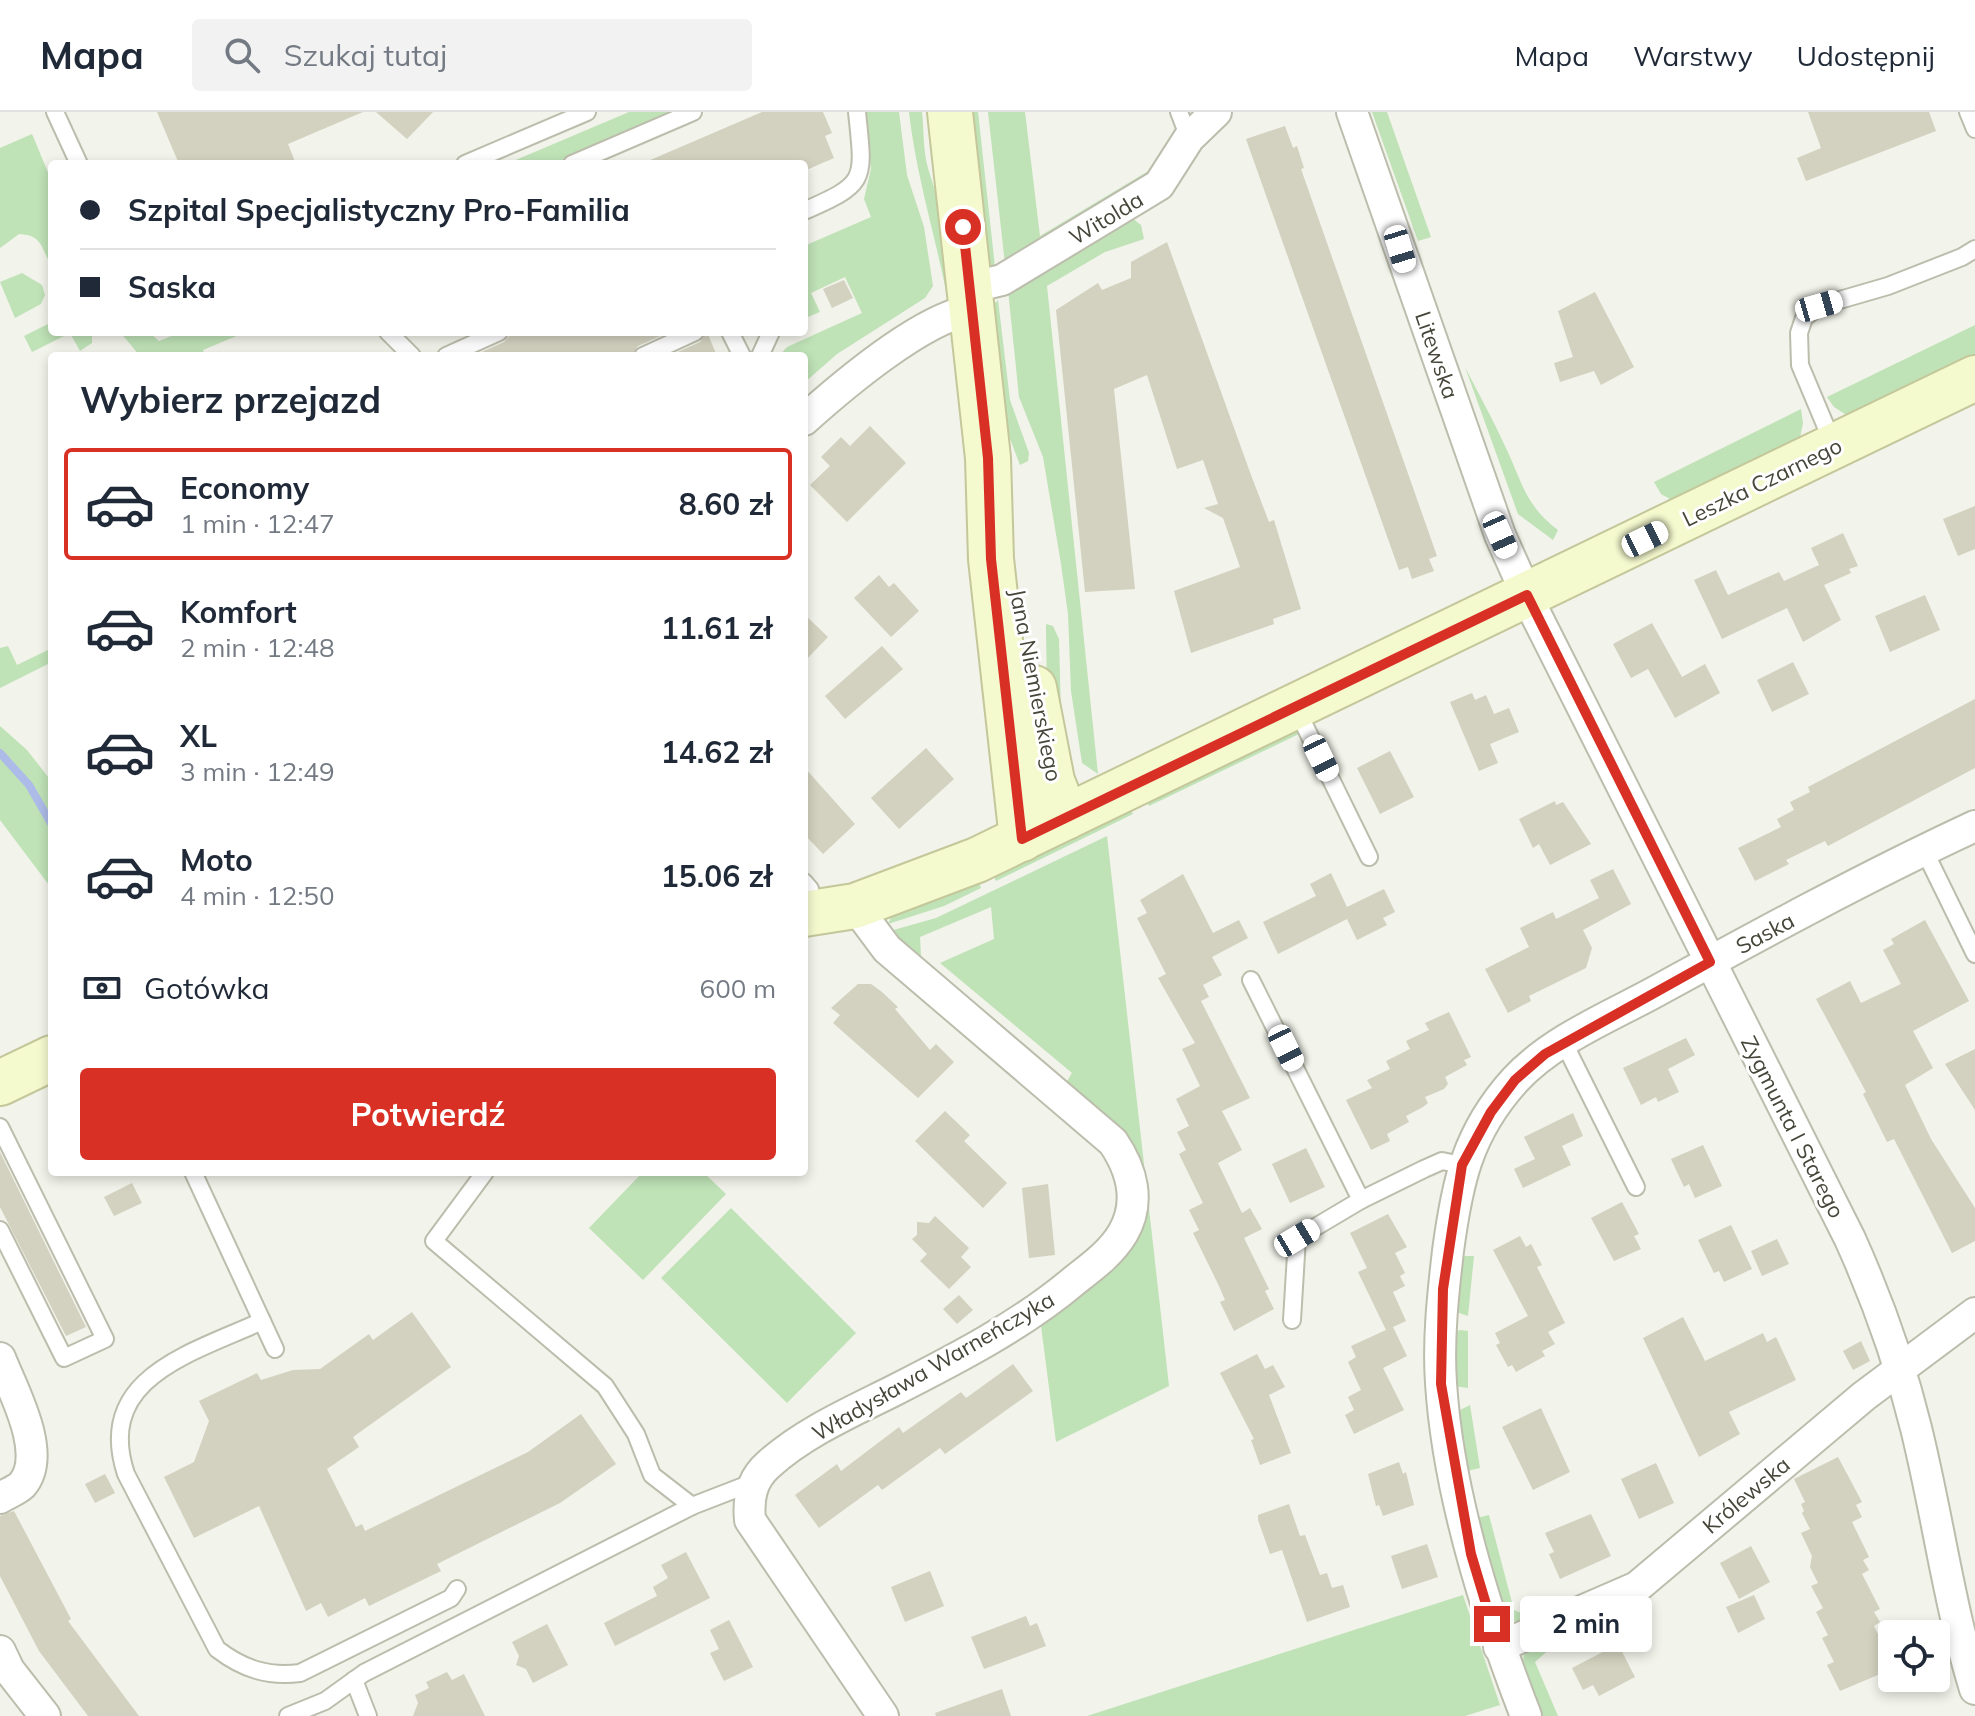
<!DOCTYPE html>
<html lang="pl">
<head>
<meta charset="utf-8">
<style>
  body { margin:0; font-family:Mulish,sans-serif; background:#f2f2f3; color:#1f2937; height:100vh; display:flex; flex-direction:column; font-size:30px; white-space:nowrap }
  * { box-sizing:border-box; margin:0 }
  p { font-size:26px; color:#747a83 }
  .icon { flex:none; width:44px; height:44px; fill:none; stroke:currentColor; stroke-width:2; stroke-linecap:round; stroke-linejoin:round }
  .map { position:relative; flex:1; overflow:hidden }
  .side { position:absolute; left:48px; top:240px; width:760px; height:824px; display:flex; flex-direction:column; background:#fff; border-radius:8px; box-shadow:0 4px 12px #0003 }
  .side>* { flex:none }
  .hud { position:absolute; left:48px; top:48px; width:760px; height:176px; border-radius:8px; box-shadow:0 4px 12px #0003; display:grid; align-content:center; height:176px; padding:0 32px; background:#fff }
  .fabs { position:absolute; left:1878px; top:1508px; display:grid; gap:16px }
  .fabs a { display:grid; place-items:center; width:72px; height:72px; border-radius:8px; background:#fff; box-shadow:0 4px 12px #0003; font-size:40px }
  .end { position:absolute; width:36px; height:36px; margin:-18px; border:10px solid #d93025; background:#fff; box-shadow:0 0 0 4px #fff }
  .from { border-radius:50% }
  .bubble { position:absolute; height:56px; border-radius:8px; background:#fff; box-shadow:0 4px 12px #0003; font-size:26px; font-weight:700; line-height:56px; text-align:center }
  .car { position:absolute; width:24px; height:48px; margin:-24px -12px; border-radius:10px; box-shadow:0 0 6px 2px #0007; background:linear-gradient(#fff 24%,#345 0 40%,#fff 0 76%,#345 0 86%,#fff 0) }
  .hud b { display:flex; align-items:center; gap:28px; height:76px; font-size:30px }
  .hud b+b { border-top:2px solid #e0e1e3 }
  .hud i { width:20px; height:20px; background:#1f2937 }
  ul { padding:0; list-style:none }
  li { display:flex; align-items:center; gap:24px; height:112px; margin:0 16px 12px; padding:0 16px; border:4px solid transparent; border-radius:8px }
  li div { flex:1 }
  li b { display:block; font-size:30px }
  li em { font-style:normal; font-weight:700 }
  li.active { border-color:#d93025 }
  li>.icon { width:72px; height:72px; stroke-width:1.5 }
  h2 { padding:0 32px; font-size:36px; line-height:96px }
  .pay { display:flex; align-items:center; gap:20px; height:88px; padding:0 32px; font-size:30px }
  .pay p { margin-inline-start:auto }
  .primary-button { display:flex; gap:16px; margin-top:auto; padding:16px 32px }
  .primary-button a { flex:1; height:92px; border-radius:8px; background:#d93025; color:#fff; font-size:32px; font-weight:700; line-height:92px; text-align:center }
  header { display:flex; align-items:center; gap:48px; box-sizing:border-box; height:112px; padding:0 40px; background:#fff; border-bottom:2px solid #e0e1e3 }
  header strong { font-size:38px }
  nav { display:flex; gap:44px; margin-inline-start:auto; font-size:28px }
  .search { width:560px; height:72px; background:#f2f2f3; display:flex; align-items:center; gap:20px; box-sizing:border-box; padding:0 28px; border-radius:8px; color:#747a83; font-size:30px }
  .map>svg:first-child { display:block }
  .green { fill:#bfe2b7 }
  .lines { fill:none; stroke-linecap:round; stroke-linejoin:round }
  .stream { stroke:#adbbe8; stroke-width:8 }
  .building { fill:#d3d2c0 }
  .lane-casing { stroke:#bdbdad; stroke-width:20 }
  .street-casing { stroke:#bdbdad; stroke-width:34 }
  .secondary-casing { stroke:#c4c79a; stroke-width:48 }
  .lane { stroke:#fff; stroke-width:16 }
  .street { stroke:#fff; stroke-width:30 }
  .secondary { stroke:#f4f9ce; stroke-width:44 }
  .route { stroke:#d93025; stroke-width:10 }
  .labels { text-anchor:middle; stroke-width:6; stroke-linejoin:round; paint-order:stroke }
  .street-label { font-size:22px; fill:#464539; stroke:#fff }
</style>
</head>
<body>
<header>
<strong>Mapa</strong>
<div class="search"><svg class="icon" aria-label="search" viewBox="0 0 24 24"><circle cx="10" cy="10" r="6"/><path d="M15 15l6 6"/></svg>Szukaj tutaj</div>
<nav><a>Mapa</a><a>Warstwy</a><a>Udostępnij</a></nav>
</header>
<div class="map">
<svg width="1975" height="1604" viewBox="0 0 1975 1604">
  <rect width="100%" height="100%" fill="#f2f3ea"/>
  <g class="green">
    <polygon points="629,0 674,0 554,52 506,52"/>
    <polygon points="865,0 899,0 907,63 924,115 933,174 925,186 837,242 804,271 804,244 779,244 787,235 862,201 845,165 811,181 820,200 808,205 804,200 804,134 871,105 864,87 871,57"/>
    <path d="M909,0H922C924,18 923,39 928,56C938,91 964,150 947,184C935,122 916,63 909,0Z"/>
    <polygon points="965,0 978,0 995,155 988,154"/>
    <polygon points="988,0 1025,0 1040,124 1165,49 1161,57 1005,152"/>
    <polygon points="1372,0 1387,0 1431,125 1418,129"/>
    <path d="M32,22L52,70V154C41,138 44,123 19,122L0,136V36Z"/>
    <polygon points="1132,106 1141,113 1144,127 1105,140 1047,174 1098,662 1082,651 1071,579 1068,502 1061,452 1043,345 1019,285 1008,178"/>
    <polygon points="22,161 42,173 45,183 41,192 15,206 0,170"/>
    <polygon points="998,188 1010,288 1029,341 1028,349 1020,353 998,295 991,195"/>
    <polygon points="52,210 52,220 92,220 92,231 80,239 70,221 32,240 24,224"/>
    <polygon points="1975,213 1975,251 1848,304 1834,295 1827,285"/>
    <polygon points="120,220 149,220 159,229 181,220 246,220 203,238 205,244 140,244"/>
    <path d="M1465,255C1478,281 1493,307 1505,334C1523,371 1524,392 1558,418L1553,428L1518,402Z"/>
    <polygon points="1801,297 1803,311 1799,331 1677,391 1661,382 1654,370"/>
    <polygon points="1046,512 1053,514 1059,527 1061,602 1047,584"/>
    <polygon points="8,534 17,553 52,536 52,550 0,576 0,536"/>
    <polygon points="1294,611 1301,621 1149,694 1145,684"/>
    <polygon points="0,614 27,638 52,670 52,777 0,708"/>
    <polygon points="1127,692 1133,702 996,769 991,758"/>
    <polygon points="1107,724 1169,1274 1056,1330 1040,1206 1139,1084 1064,974 1072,961 940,851 994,827 991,795 920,825 921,844 906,838 890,819 936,806"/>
    <polygon points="977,765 981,776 944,794 888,812 893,801"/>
    <polygon points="643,1060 703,1060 726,1082 643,1168 589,1116"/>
    <polygon points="731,1096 856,1221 787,1291 661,1166"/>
    <polygon points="1463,1144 1474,1144 1468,1204 1453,1199 1458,1147"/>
    <polygon points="1460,1218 1468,1219 1468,1276 1454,1274 1452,1221"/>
    <polygon points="1470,1293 1480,1356 1467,1359 1456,1300"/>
    <polygon points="1489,1403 1514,1498 1531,1505 1597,1477 1518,1512 1502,1497 1477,1406"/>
    <polygon points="1463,1483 1500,1593 1465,1604 1087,1604"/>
    <path d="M1570,1519L1535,1550L1558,1604H1542C1535,1585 1516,1556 1526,1537Z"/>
  </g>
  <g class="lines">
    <polyline class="stream" points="0,641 29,673 52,713"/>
  </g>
  <g class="building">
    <polygon points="157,0 363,0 288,32 296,52 179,52"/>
    <polygon points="376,0 433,0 407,27"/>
    <polygon points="762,0 823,0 832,21 825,24 834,46 804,59 804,52 641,52"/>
    <polygon points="1808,0 1929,0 1936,19 1806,69 1797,46 1821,36"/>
    <polygon points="1285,14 1293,36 1297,34 1304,56 1301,57 1437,444 1429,447 1434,459 1412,467 1408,455 1399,458 1246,27"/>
    <polygon points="1167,130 1251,363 1269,410 1274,408 1301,497 1273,507 1274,512 1191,541 1174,479 1240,455 1223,406 1204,396 1218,392 1203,348 1177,357 1147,263 1114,277 1135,477 1085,480 1056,198 1098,171 1102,178 1131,166 1131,150"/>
    <polygon points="844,168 853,186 832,196 823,177"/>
    <polygon points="1595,180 1634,255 1601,273 1594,259 1560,270 1554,251 1573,245 1558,199"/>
    <polygon points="513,220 669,220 638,234 632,244 473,244 504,230"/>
    <polygon points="707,220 717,244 669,244 700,230"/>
    <polygon points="870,314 906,351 847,410 810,373 830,354 821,345 841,325 850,334"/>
    <polygon points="1975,394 1975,437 1958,444 1943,407"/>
    <polygon points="1843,421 1858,454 1849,457 1851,461 1824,473 1841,508 1803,530 1787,496 1722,527 1694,468 1716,458 1728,483 1779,460 1784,469 1819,453 1811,436"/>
    <polygon points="879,463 889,475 894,471 919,499 891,525 854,486"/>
    <polygon points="1925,483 1940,518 1890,540 1875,504"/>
    <polygon points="804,502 828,525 804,550"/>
    <polygon points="1652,511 1682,565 1705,552 1720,581 1675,606 1648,557 1631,566 1613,532"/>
    <polygon points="882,534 903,557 845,607 825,584"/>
    <polygon points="1793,550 1809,582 1772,600 1757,568"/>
    <polygon points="1472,581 1475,588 1486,583 1494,602 1509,596 1519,620 1490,632 1498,651 1479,659 1450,590"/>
    <polygon points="1975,587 1975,656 1828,734 1825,729 1786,748 1789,752 1755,769 1738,736 1781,715 1777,707 1794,698 1790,690 1810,680 1808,675"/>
    <polygon points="926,636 954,667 899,717 871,686"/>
    <polygon points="1390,639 1414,685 1380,702 1357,656"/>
    <polygon points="804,655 855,712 823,742 804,722"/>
    <polygon points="1555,689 1556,693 1563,690 1591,732 1550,753 1539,732 1533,736 1519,707"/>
    <polygon points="1613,757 1631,792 1583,818 1592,836 1586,856 1529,884 1531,889 1508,901 1485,857 1529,835 1520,816 1553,800 1556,807 1599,786 1590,768"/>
    <polygon points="1331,761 1347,795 1384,777 1395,800 1383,806 1387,813 1357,828 1347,807 1278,842 1263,810 1316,784 1310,772"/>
    <polygon points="1183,762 1213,821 1239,808 1248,826 1212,845 1222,863 1203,873 1209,885 1201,889 1250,986 1222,999 1242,1038 1218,1051 1242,1101 1250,1096 1262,1117 1244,1126 1269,1177 1265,1179 1274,1197 1234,1219 1220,1190 1225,1188 1219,1174 1193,1121 1199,1118 1189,1098 1203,1091 1179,1042 1186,1038 1177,1020 1189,1014 1176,987 1200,974 1182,937 1195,931 1158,866 1166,862 1137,806 1147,801 1140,788"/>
    <polygon points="1925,808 1969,889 1913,919 1933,956 1905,973 1931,1027 1975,1096 1975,1129 1952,1141 1894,1027 1887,1030 1863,982 1866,980 1816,887 1850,869 1861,891 1901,872 1883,838 1894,832 1891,827"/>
    <polygon points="858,872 871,872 882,880 898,895 895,897 930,938 936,932 954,950 918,986 833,911 840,903 831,896"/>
    <polygon points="1449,900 1471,945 1464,948 1467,953 1445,965 1448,972 1444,977 1425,985 1428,991 1423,995 1406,1004 1409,1010 1387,1022 1390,1029 1371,1038 1346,988 1372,976 1367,968 1390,957 1386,949 1410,937 1406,929 1429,918 1425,911"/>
    <polygon points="1686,926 1695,943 1668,957 1679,980 1658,990 1656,985 1641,993 1623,956"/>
    <polygon points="1975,937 1975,998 1945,952"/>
    <polygon points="945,999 970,1023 964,1029 1007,1071 983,1096 915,1029"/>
    <polygon points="1573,1001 1583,1024 1562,1034 1571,1053 1523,1076 1514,1057 1535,1047 1524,1025"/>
    <polygon points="1703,1033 1722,1074 1695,1086 1689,1072 1684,1075 1671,1047"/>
    <polygon points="1306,1036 1325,1075 1290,1091 1272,1052"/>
    <polygon points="0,1040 86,1215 66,1224 0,1095"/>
    <polygon points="132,1071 142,1091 114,1104 104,1085"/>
    <polygon points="1048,1072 1055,1143 1029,1146 1022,1076"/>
    <polygon points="1622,1090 1639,1122 1634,1124 1641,1137 1614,1149 1591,1106"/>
    <polygon points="1388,1102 1407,1135 1395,1141 1405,1161 1400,1164 1405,1174 1393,1180 1406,1209 1393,1215 1407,1244 1383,1256 1404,1298 1354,1322 1345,1303 1354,1298 1348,1285 1361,1278 1348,1250 1356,1245 1351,1234 1386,1218 1358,1160 1367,1156 1350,1121"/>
    <polygon points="935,1104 969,1136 961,1145 971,1155 949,1177 920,1149 927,1142 912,1127 917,1123 917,1110 929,1111"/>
    <polygon points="1731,1113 1752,1157 1724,1170 1719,1159 1714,1161 1698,1128"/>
    <polygon points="1520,1124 1526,1135 1531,1132 1542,1153 1537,1155 1565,1211 1548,1220 1555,1232 1542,1239 1545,1244 1516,1260 1512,1253 1508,1255 1496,1233 1500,1231 1495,1221 1528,1204 1493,1138"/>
    <polygon points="1777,1127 1789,1152 1762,1164 1751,1139"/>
    <polygon points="959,1183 973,1198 957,1212 943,1197"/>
    <polygon points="412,1200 451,1255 353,1325 359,1335 327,1357 356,1415 362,1412 365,1419 528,1340 581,1302 616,1352 560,1391 437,1452 441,1459 369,1494 365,1486 328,1505 321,1491 306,1499 259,1394 194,1426 164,1365 194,1350 209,1309 199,1289 257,1261 261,1268 293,1258 320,1257 369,1222 373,1228"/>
    <polygon points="1683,1205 1705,1249 1763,1221 1767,1230 1776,1225 1796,1268 1729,1300 1740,1322 1699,1345 1643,1226"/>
    <polygon points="1861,1229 1870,1249 1853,1258 1843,1239"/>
    <polygon points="1257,1242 1265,1257 1273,1253 1285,1275 1269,1283 1291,1341 1260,1353 1251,1328 1254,1327 1220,1261"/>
    <polygon points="1013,1252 1033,1279 945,1342 940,1336 882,1378 878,1373 819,1416 795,1383 837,1352 841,1359 899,1315 903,1321 961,1280 966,1286"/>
    <polygon points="1541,1296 1570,1360 1533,1378 1502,1315"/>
    <polygon points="1838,1345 1862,1390 1856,1393 1862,1405 1852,1410 1869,1445 1863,1448 1869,1458 1862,1462 1880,1497 1874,1500 1880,1510 1874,1514 1892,1551 1892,1557 1840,1579 1827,1553 1834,1550 1822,1526 1828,1523 1816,1500 1823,1496 1811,1474 1818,1471 1810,1455 1812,1444 1801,1421 1810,1417 1802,1401 1804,1399 1801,1392 1805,1390 1794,1367"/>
    <polygon points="1399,1350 1403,1362 1406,1360 1414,1393 1383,1404 1379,1393 1376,1394 1368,1362"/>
    <polygon points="1656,1351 1674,1391 1639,1407 1621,1367"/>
    <polygon points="105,1362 115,1381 95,1391 85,1372"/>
    <polygon points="1289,1392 1300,1424 1305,1423 1320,1463 1327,1461 1332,1476 1343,1473 1350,1495 1307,1510 1282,1438 1270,1442 1258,1408 1258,1403"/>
    <polygon points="14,1399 71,1507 68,1509 139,1604 88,1604 39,1539 0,1464 0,1404"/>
    <polygon points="1591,1402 1611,1444 1560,1467 1549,1442 1554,1440 1545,1421"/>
    <polygon points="1427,1432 1438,1465 1402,1477 1391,1444"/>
    <polygon points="1751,1434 1770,1470 1739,1487 1720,1451"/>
    <polygon points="686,1440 710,1486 615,1534 604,1511 657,1484 653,1475 668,1466 661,1453"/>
    <polygon points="930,1459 944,1494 905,1510 891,1475"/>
    <polygon points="1754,1483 1765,1507 1738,1521 1726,1495"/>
    <polygon points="1026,1504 1030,1514 1037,1511 1046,1534 984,1557 971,1525"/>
    <polygon points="729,1508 753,1555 724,1569 710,1541 719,1537 710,1518"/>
    <polygon points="547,1512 568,1553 533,1571 526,1557 516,1553 519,1544 512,1530"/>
    <polygon points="1618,1532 1635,1565 1599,1584 1593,1573 1583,1578 1572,1556"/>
    <polygon points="447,1560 452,1568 464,1562 485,1604 413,1604 418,1591 415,1583 429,1576 426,1570"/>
    <polygon points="1002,1577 1011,1604 936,1604 935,1601"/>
  </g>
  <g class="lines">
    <defs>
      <g id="lane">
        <polyline points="55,0 79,52"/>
        <polyline points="1179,0 1189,26"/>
        <polyline points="1968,0 1975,17"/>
        <polyline points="465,52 587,0"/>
        <polyline points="572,52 693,0"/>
        <path d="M804,99C868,71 864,69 857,0"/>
        <polyline points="388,220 412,244"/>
        <polyline points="730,220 742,244"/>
        <polyline points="446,244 499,220"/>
        <polyline points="643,244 695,220"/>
        <polyline points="760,244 771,220"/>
        <polyline points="1834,334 1800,253 1799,221 1804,206 1819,194 1888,174 1962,145 1975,137"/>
        <polyline points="1296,596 1369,745"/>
        <polyline points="1924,738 1975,842"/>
        <polyline points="804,770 810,777 810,800"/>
        <polyline points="1251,868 1361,1088"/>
        <polyline points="1564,931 1636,1075"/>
        <polyline points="0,1015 105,1227 64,1246 0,1118"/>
        <polyline points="193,1060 275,1237"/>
        <polyline points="485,1060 434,1129 605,1274 636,1322 652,1363 692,1394"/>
        <polyline points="1292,1208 1297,1126 1361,1088 1424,1057 1442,1049 1462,1053"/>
        <path d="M262,1209C193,1241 94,1265 126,1362L217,1537C243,1557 268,1565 300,1561L451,1486L457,1477"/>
        <polyline points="354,1568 368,1604"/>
        <polyline points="288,1604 325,1589 364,1561 692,1394 754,1370"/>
      </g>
      <g id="street">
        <path d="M1352,0L1500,423L1534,499L1850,1127C1878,1189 1900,1251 1916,1316C1938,1405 1948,1489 1975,1577"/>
        <polyline points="969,176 1002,168 1159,73 1189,26 1216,0"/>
        <path d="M804,308C842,274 922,206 972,198"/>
        <path d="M855,794L887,837L1113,1030C1132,1058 1141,1090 1123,1121C1111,1141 1093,1154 1075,1168C1022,1213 956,1247 893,1279C851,1300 803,1321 768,1353C751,1368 748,1387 750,1408L883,1604"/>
        <path d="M0,1246C12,1277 49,1342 22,1373C17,1378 6,1382 0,1386"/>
        <polyline points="1499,1535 1637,1475 1864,1284 1975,1201"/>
        <polyline points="0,1539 9,1558 45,1604"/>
        <path d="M1526,1604C1486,1501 1448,1382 1441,1271C1438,1227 1443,1182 1448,1139C1457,1071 1467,1021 1515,968C1551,929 1607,906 1653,881C1759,823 1865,765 1975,714"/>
      </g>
      <g id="secondary">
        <polyline points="950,0 988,346 991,447 1022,727"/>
        <polyline points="1034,576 1052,669 1066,705"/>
        <polyline points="804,802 855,794 977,748 1975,266"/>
        <polyline points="0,971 52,946"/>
      </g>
    </defs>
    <use href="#lane" class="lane-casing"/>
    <use href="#street" class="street-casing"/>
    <use href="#secondary" class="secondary-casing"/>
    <use href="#lane" class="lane"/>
    <use href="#street" class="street"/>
    <use href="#secondary" class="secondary"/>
  </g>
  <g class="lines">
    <polyline class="route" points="963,115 988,346 991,447 1022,727 1527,483 1710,850 1545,942 1515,968 1491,1000 1462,1053 1443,1177 1441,1272 1471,1442 1492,1512"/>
  </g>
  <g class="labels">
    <g class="street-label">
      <text transform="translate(1106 106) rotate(-31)" y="8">Witolda</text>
      <text transform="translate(1437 243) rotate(71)" y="8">Litewska</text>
      <text transform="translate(1762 370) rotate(-26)" y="8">Leszka Czarnego</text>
      <text transform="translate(1036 573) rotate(79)" y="8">Jana Niemierskiego</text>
      <text transform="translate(1765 821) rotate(-28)" y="8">Saska</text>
      <text transform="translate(1793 1015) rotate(63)" y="8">Zygmunta I Starego</text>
      <text transform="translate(933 1254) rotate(-30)" y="8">Władysława Warneńczyka</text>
      <text transform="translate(1746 1383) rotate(-40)" y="8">Królewska</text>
    </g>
  </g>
</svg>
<div class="fabs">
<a><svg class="icon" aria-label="locate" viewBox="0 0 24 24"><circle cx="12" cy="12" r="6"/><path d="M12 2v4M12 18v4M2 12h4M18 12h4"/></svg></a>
</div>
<i class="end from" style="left:963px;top:115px"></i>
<i class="end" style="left:1492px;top:1512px"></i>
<div class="bubble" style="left:1520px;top:1484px;width:132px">2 min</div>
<i class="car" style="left:1400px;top:137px;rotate:163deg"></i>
<i class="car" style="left:1819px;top:194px;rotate:74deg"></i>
<i class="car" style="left:1500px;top:423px;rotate:156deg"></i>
<i class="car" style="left:1645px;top:427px;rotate:64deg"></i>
<i class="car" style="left:1321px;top:646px;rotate:154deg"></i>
<i class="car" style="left:1286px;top:936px;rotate:154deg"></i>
<i class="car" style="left:1297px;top:1126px;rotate:59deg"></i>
<div class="hud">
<b><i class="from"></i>Szpital Specjalistyczny Pro-Familia</b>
<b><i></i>Saska</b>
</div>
<section class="side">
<h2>Wybierz przejazd</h2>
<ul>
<li class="active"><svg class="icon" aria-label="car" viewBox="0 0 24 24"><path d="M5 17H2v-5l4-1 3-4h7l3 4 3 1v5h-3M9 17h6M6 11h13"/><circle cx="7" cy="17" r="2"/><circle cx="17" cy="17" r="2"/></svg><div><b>Economy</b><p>1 min · 12:47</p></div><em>8.60 zł</em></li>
<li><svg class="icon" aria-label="car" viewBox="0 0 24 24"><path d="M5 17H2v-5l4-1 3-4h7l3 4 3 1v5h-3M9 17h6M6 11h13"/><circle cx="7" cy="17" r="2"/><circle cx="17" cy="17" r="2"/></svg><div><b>Komfort</b><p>2 min · 12:48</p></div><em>11.61 zł</em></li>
<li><svg class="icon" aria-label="car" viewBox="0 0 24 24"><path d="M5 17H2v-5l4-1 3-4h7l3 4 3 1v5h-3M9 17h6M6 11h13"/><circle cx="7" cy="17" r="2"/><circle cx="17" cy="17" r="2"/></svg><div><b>XL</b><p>3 min · 12:49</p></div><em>14.62 zł</em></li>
<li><svg class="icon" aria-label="car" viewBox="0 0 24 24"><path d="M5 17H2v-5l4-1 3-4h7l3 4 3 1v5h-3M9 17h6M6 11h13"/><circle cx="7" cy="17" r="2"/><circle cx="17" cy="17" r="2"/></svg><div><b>Moto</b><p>4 min · 12:50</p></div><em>15.06 zł</em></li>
</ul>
<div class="pay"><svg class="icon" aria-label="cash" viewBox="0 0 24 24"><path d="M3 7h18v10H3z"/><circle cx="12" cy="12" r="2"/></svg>Gotówka<p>600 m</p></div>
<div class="primary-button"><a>Potwierdź</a></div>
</section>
</div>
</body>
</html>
